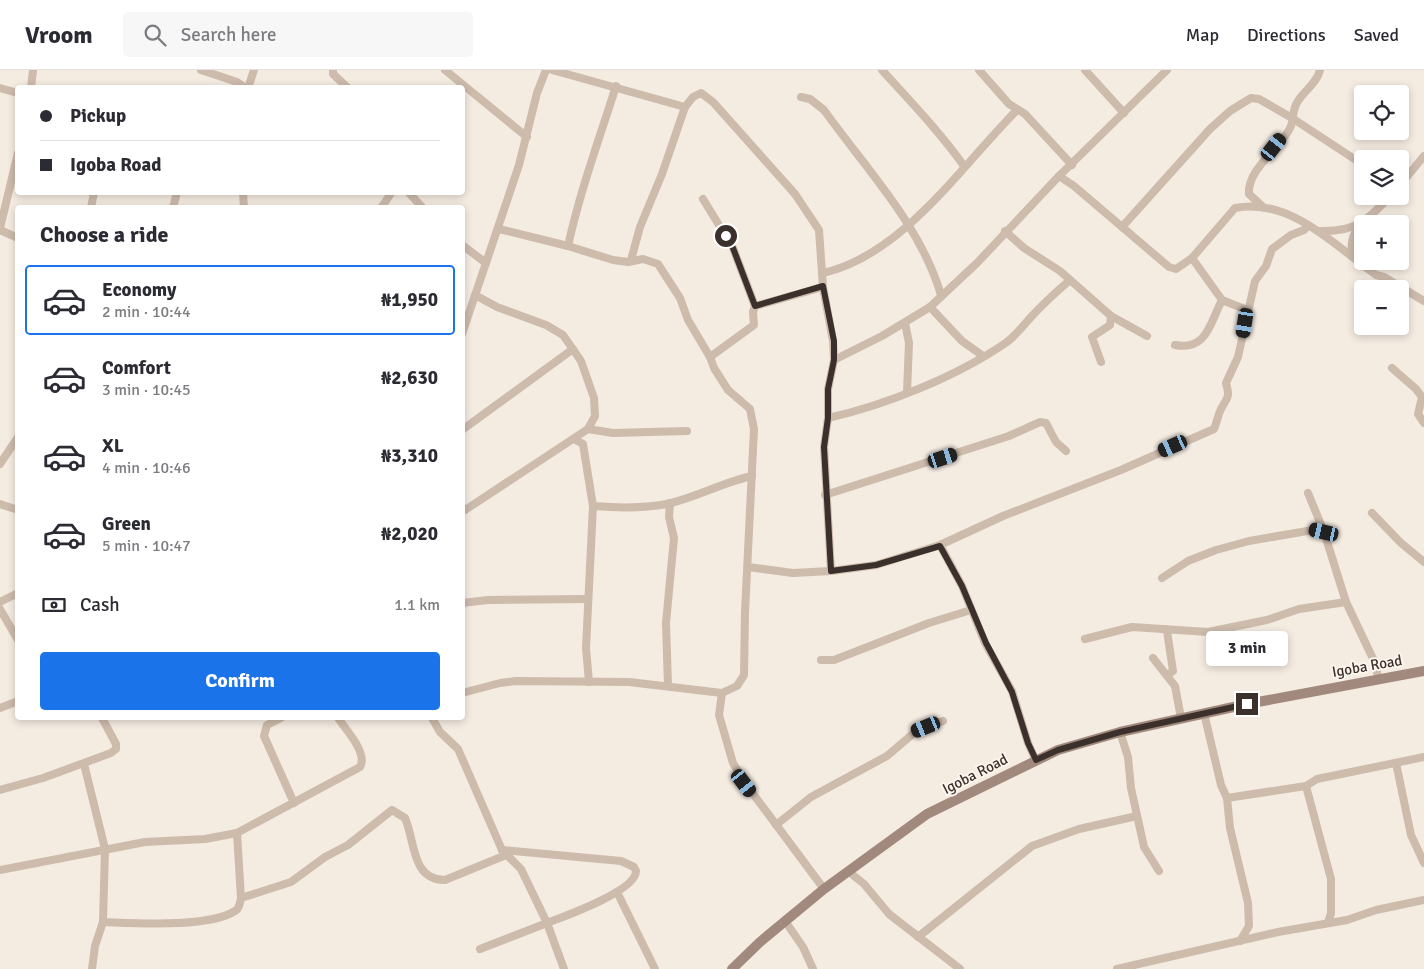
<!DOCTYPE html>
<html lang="en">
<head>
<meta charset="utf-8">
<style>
  body { margin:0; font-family:Signika,sans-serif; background:#f7f7f7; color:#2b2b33; height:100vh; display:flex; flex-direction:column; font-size:19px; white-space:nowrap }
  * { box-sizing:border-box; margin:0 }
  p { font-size:16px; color:#7c7c81 }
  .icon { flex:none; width:28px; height:28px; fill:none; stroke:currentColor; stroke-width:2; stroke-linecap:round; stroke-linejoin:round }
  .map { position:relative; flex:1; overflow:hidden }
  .panel { position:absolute; left:15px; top:135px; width:450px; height:515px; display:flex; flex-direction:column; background:#fff; border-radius:5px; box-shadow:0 2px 8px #0003 }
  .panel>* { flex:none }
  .banner { position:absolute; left:15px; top:15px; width:450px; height:110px; border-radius:5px; box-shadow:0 2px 8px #0003; display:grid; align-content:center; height:110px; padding:0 25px; background:#fff }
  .buttons { position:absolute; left:1354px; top:15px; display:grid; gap:10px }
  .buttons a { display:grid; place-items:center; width:55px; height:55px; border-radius:5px; background:#fff; box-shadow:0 2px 8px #0003; font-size:25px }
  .end { position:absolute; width:22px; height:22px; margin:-11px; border:6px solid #3b302b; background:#fff; box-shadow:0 0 0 2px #fff }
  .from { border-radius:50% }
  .bubble { position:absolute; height:35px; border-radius:5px; background:#fff; box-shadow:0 2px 8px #0003; font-size:16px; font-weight:800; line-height:35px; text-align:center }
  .car { position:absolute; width:15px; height:30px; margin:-15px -8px; border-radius:6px; box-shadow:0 0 4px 1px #0007; background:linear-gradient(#222 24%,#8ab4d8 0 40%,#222 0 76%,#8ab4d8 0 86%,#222 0) }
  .banner b { display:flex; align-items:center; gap:18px; height:48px; font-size:19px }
  .banner b+b { border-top:1px solid #e1e1e2 }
  .banner i { width:12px; height:12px; background:#2b2b33 }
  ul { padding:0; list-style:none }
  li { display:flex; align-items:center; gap:15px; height:70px; margin:0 10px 8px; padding:0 15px; border:2px solid transparent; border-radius:5px }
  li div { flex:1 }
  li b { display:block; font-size:19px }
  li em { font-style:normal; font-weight:800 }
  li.active { border-color:#1a73e8 }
  li>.icon { width:45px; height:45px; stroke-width:1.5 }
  h2 { padding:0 25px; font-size:22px; line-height:60px }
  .pay { display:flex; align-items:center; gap:12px; height:55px; padding:0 25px; font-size:19px }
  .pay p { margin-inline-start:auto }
  .action { display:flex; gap:10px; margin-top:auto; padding:10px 25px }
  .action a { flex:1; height:58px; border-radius:5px; background:#1a73e8; color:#fff; font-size:20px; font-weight:800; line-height:58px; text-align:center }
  header { display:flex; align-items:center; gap:30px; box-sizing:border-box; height:70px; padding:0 25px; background:#fff; border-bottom:1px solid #e1e1e2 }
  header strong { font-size:24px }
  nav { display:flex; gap:28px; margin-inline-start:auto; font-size:18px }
  .search { width:350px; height:45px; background:#f7f7f7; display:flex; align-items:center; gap:12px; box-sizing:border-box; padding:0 18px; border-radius:5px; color:#7c7c81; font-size:19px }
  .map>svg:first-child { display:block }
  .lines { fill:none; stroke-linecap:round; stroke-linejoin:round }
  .street { stroke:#cdbbac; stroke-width:8 }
  .secondary { stroke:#a18a7d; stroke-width:10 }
  .route { stroke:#3b302b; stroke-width:6 }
  .labels { text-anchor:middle; stroke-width:4; stroke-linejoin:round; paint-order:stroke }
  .street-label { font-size:15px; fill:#3b302b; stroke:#fbf5ee }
</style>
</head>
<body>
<header>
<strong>Vroom</strong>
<div class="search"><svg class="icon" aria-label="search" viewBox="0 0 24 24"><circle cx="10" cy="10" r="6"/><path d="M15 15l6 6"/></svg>Search here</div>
<nav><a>Map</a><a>Directions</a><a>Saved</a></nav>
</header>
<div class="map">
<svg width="1424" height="899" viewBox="0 0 1424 899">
  <rect width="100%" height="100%" fill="#f4ebe1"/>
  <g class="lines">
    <g class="street">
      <polyline points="201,0 237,12 246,18"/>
      <polyline points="333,0 333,4 348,18"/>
      <polyline points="445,0 527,67"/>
      <polyline points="552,0 685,37"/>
      <path d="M882,0C910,31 940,62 964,96"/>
      <polyline points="979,0 1009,34 1025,44 1072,95"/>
      <polyline points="1085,0 1124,43"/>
      <polyline points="0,18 18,23"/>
      <polyline points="31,18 33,0"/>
      <polyline points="248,18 254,0"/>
      <path d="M801,27L810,29L824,40C866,99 920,154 941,225"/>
      <path d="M1059,106L1074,116L1169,197L1176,199L1192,188L1235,138C1290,127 1335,176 1376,205L1384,207L1424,231"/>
      <polyline points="1400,115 1424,86"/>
      <polyline points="243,122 244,138"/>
      <polyline points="408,122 423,138"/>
      <polyline points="703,129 733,178 755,236 823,217"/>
      <path d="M1263,137L1249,124C1247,98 1282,78 1291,56C1294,47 1292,40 1298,31C1305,20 1317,13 1320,0"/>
      <polyline points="91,138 94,122"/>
      <polyline points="173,138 177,122"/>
      <polyline points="381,138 392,122"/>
      <polyline points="1122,157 1210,59 1230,41 1251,28 1259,29 1292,48 1362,94"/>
      <polyline points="0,158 18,83"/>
      <polyline points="0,160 18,168"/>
      <polyline points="1005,161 1024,178 1060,201 1111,246 1147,266"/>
      <path d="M1320,161C1356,162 1367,151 1390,126"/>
      <polyline points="462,175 486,193"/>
      <path d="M568,176C580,121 599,70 616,16"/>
      <path d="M1353,187C1350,174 1352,167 1359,155"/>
      <polyline points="1192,188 1222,230 1247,240"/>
      <polyline points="631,190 640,157 662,104 685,37 693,27 701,23 713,32 795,124 819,160 823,217 833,271 834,290 828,319 828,348 824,377 831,501"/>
      <path d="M823,203C903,185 962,95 1017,40"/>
      <polyline points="930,237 962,271 983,286"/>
      <polyline points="905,253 909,273 907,322"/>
      <polyline points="462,264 519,95 537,23 546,0"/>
      <path d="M1175,275C1207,281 1210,253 1222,230"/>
      <polyline points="710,287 754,255 753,242 755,236"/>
      <polyline points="834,290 882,266 930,237 977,193 1059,106 1167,0"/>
      <polyline points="1101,292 1092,267 1110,255 1111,246"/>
      <polyline points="1392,298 1416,319 1422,327 1418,344 1424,353"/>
      <path d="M828,348C886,335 958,306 1007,272C1016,265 1024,255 1031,247C1043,234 1056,222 1070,210"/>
      <polyline points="588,359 613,363 687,361"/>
      <polyline points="462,360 573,279"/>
      <polyline points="574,369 583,374 593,436 586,578 589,612"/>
      <polyline points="0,394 18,367"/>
      <polyline points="1308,423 1324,462 1346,532 1376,595 1378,609"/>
      <polyline points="825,425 1009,366 1040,352 1046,353 1056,372 1066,381"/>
      <polyline points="0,434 18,440"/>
      <path d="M593,436C618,438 646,439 671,433C699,426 724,412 752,406"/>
      <polyline points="462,442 588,359 595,346 594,328 581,291 563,265 546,255 497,237 475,225"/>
      <polyline points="1372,443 1401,473 1424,492"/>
      <polyline points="940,475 962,516 985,573 1012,621 1028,673 1036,691"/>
      <path d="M748,497L793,503L831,501L876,495L940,475L1003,446L1121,400L1214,359C1217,352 1218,345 1221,339C1228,326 1230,328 1226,313L1238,287L1255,211L1266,196L1272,179L1291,165L1304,160L1308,155"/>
      <polyline points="1162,508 1188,491 1216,480 1249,471 1313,460 1324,462"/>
      <polyline points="0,532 18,523"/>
      <polyline points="462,533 488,530 587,529"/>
      <polyline points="0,539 18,570"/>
      <polyline points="1167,561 1173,601 1168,605"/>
      <polyline points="1085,569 1132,557 1208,562 1267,550 1299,539 1346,532"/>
      <polyline points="1153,588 1175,616 1181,648"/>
      <polyline points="821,590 834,590 929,553 971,540"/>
      <polyline points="668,616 666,553 674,468 669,447 670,433"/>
      <polyline points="462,623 500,613 516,611 629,612 722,623 737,616 744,605 745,542 754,359 750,339 728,320 714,298 710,287 688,250 680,228 658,194 643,189 628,192 613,190 568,176 499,159"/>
      <polyline points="722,623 719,645 733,693 745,713 824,819"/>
      <polyline points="0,638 18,631"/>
      <polyline points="1204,643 1221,715 1227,728 1230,758 1248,833 1249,856 1240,871"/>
      <polyline points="281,648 267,655 264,666 294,733"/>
      <polyline points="432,648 440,662 458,679 502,780 521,799 547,853 480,879"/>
      <polyline points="1120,662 1128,687 1131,718 1144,777 1159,801"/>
      <polyline points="1396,693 1411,765 1424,793"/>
      <polyline points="84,694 105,779 103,852 95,876 92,899"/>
      <polyline points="1306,716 1331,809 1331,843 1328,853"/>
      <polyline points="0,720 43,708 111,683 116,679 116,674 102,648"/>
      <polyline points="1227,728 1306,716 1317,709 1424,687"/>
      <polyline points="776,755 811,727 887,686 915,662 943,651"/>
      <polyline points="237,763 241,828"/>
      <path d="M502,780L621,791L634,797L636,801C636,821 565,846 547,853L564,899"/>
      <path d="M0,800L145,772L205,769L237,763L360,697C368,683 346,660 338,648"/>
      <polyline points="848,801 864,814 889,844 960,899"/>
      <polyline points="617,822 655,899"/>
      <polyline points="785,851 803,877 813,899"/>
      <path d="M103,852C135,853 208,858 235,841C239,839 240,833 241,828L291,812L325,787L348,775L392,740L405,748C415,770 411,810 445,810L506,785"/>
      <polyline points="918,867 1032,776 1079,759 1137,746"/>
      <polyline points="1117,899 1278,862 1347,850 1376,840 1424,830"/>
    </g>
    <polyline class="secondary" points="732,899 760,872 824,819 927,744 1058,680 1120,662 1247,634 1424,601"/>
  </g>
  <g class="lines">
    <polyline class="route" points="726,166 733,178 755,236 823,216 834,271 834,290 828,319 828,348 824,377 831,501 876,495 940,476 962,516 986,573 1012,622 1028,673 1036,690 1058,680 1120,662 1247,634"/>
  </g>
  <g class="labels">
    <g class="street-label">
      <text transform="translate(1367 596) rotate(-10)" y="5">Igoba Road</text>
      <text transform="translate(975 704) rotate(-27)" y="5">Igoba Road</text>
    </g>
  </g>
</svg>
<div class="buttons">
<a><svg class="icon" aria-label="locate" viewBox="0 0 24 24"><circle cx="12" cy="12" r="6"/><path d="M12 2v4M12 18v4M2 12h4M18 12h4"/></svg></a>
<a><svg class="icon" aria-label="layers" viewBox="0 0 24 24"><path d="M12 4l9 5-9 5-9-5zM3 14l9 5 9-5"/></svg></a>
<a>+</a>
<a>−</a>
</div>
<i class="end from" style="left:726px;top:166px"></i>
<i class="end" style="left:1247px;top:634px"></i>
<div class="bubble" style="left:1206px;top:561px;width:82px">3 min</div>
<i class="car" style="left:1274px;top:77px;rotate:38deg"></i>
<i class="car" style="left:1245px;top:253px;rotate:189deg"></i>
<i class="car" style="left:1173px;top:376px;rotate:246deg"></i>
<i class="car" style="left:943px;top:388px;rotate:72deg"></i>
<i class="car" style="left:1324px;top:462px;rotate:283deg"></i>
<i class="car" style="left:926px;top:657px;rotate:248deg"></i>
<i class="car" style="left:744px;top:713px;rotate:143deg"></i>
<div class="banner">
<b><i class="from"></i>Pickup</b>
<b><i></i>Igoba Road</b>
</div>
<section class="panel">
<h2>Choose a ride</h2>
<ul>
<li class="active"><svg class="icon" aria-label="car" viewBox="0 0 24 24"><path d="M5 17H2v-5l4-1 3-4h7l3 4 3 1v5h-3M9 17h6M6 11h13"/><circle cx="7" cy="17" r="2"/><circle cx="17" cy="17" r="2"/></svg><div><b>Economy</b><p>2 min · 10:44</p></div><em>₦1,950</em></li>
<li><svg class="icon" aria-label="car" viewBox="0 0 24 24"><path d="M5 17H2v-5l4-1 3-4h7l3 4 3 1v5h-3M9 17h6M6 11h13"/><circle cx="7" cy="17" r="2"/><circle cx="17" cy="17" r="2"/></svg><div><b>Comfort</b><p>3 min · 10:45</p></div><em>₦2,630</em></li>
<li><svg class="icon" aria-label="car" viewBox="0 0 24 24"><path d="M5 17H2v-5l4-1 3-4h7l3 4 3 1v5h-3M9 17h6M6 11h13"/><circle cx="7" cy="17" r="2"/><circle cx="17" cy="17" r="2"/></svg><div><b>XL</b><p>4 min · 10:46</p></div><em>₦3,310</em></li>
<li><svg class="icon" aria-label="car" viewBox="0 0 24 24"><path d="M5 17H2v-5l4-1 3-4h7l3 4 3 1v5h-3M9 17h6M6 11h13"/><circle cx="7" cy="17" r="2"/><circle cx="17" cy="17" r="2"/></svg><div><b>Green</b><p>5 min · 10:47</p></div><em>₦2,020</em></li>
</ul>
<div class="pay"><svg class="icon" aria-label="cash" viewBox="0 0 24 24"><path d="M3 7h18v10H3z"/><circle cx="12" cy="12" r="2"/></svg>Cash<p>1.1 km</p></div>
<div class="action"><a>Confirm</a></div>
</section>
</div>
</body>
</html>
